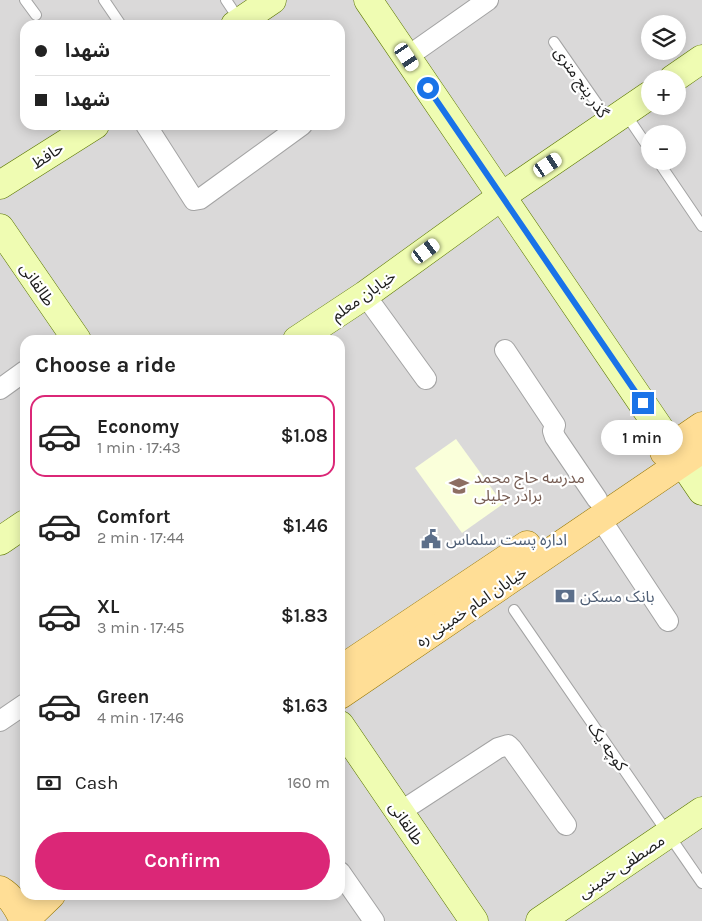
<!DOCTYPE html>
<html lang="en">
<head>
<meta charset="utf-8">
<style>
  body { margin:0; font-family:Karla,"Noto Sans Arabic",sans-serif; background:#f2f2f2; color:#222; height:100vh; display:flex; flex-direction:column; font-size:19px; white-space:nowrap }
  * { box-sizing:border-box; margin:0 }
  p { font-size:16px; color:#767676 }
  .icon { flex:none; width:28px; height:28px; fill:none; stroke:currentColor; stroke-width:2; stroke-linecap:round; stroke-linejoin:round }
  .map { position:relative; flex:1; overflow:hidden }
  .side { position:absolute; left:20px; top:335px; width:325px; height:565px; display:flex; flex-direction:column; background:#fff; border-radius:15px; box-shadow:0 2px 12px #0003 }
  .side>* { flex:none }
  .banner { position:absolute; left:20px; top:20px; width:325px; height:110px; border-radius:15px; box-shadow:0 2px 12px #0003; display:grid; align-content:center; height:110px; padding:0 15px; background:#fff }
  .fabs { position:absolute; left:641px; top:15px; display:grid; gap:10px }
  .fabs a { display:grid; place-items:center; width:45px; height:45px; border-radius:50%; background:#fff; box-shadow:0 2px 12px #0003; font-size:25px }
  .end { position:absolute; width:22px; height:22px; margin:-11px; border:6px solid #1a73e8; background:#fff; box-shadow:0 0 0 2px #fff }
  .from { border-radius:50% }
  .bubble { position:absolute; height:35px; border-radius:18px; background:#fff; box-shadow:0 2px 12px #0003; font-size:16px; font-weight:600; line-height:35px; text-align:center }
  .car { position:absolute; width:15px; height:30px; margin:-15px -8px; border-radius:6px; box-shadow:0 0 4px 1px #0007; background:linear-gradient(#fff 24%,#345 0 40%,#fff 0 76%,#345 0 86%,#fff 0) }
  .banner b { display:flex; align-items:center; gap:18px; height:48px; font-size:19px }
  .banner b+b { border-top:1px solid #e0e0e0 }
  .banner i { width:12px; height:12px; background:#222 }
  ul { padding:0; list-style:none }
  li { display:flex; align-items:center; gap:15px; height:82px; margin:0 10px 8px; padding:0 5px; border:2px solid transparent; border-radius:15px }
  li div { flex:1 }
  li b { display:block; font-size:19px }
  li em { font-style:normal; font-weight:600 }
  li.on { border-color:#db2777 }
  li>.icon { width:45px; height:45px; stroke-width:1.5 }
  h2 { padding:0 15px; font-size:22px; line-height:60px }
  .pay { display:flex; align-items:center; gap:12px; height:55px; padding:0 15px; font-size:19px }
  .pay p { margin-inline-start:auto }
  .button { display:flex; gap:10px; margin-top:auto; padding:10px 15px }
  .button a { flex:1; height:58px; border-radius:30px; background:#db2777; color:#fff; font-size:20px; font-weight:600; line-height:58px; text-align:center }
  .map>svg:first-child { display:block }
  .residential { fill:#dad9d9; fill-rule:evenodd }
  .education { fill:#faffda }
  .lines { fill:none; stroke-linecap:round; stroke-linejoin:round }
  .lane-casing { stroke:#a3a3a3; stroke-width:12 }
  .street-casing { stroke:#a3a3a3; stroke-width:22 }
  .secondary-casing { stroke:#5b7700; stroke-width:29 }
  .primary-casing { stroke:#957600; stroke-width:29 }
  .lane { stroke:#fff; stroke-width:10 }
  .street { stroke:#fff; stroke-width:20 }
  .secondary { stroke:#effcb2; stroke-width:28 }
  .primary { stroke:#ffde96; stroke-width:28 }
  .route { stroke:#1a73e8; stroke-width:6 }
  .labels { text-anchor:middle; stroke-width:4.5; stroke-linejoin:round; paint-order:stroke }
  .street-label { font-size:16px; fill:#1c1c1c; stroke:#fff }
  .education-label { font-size:16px; fill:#785e54; stroke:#fff; text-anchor:start }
  .service-label { font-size:16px; fill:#4e5e75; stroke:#fff; text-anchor:start }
</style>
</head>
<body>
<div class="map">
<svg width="702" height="921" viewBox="0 0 702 921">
  <rect width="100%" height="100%" fill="#eeece1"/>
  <path class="residential" d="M0,0H702V921H0ZM650,24H678V51H650ZM25,25H340V125H25ZM650,79H678V106H650ZM650,134H678V161H650ZM25,340H340V895H25Z"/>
  <polygon class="education" points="456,439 503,504 462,533 415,468"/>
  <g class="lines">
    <defs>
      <g id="lane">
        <polyline points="25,0 36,15"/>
        <polyline points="104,0 121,25"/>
        <polyline points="226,0 240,21"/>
        <polyline points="554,42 609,121"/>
        <polyline points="625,113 650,150"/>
        <polyline points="658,161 702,226"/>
        <polyline points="514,610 702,883"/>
      </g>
      <g id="street">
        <polyline points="407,57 488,0"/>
        <polyline points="146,125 194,200 200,199 302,125"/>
        <polyline points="365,295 426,379"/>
        <polyline points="505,350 555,425 553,431 555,437 597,499"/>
        <polyline points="0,389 25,371"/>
        <polyline points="600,518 668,621"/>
        <polyline points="0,721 25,704"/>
        <polyline points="400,812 498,748 508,745 512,749 566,825"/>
        <polyline points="340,872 374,921"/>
      </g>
      <g id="secondary">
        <polyline points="368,0 702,491"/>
        <polyline points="235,25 272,0"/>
        <polyline points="673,79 702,59"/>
        <polyline points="0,185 95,125"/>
        <polyline points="0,228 77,340"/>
        <polyline points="297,340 365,295 502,196 650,95"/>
        <polyline points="0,541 25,524"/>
        <polyline points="340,725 474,921"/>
        <polyline points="540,921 702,811"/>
      </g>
      <g id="primary">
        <polyline points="664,452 702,426"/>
        <polyline points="340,670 527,545"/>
        <polyline points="340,695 702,449"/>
        <path d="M0,890C12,897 18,908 24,921"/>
        <polyline points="24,921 51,895"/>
      </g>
    </defs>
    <use href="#lane" class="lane-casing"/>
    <use href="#street" class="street-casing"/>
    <use href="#secondary" class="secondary-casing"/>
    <use href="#primary" class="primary-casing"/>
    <use href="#lane" class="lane"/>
    <use href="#street" class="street"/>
    <use href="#secondary" class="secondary"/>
    <use href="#primary" class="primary"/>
  </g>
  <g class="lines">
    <polyline class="route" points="428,88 643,403"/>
  </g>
  <defs>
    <symbol id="school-bare" viewBox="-9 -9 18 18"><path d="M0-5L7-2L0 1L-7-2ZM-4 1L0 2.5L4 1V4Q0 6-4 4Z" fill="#8d6e63" stroke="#fff" stroke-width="2.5" paint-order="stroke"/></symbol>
    <symbol id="civic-bare" viewBox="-9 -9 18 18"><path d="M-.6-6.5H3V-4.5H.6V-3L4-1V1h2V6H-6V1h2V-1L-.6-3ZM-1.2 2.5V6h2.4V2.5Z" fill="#5c6f8a" stroke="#fff" stroke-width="2.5" paint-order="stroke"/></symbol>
    <symbol id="bank-bare" viewBox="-9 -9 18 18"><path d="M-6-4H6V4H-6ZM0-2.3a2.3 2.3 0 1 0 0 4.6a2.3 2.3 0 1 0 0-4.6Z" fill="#5c6f8a" stroke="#fff" stroke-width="2.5" paint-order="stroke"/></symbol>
  </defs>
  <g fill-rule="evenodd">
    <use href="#school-bare" x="445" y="472" width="28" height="28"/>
    <use href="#civic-bare" x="417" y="525" width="28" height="28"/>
    <use href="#bank-bare" x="551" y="582" width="28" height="28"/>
  </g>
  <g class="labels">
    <g class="street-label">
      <text transform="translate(582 82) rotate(55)" y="6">گذر پنج متری</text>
      <text transform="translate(47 155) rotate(-33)" y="6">حافظ</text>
      <text transform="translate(38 284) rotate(56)" y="6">طالقانی</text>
      <text transform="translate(363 295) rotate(-35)" y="6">خیابان معلم</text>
      <text transform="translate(471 606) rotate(-34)" y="6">خیابان امام خمینی ره</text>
      <text transform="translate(608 746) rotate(55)" y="6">کوچه یک</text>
      <text transform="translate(407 823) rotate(56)" y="6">طالقانی</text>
      <text transform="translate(621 866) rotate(-34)" y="6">مصطفی خمینی</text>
    </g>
    <g class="education-label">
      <text x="474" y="483">مدرسه حاج محمد<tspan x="474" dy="18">برادر جلیلی</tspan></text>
    </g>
    <g class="service-label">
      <text x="446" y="545">اداره پست سلماس</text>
      <text x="580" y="602">بانک مسکن</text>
    </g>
  </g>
</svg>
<div class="fabs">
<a><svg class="icon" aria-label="layers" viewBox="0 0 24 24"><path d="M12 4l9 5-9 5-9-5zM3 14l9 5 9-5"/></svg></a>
<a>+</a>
<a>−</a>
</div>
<i class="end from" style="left:428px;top:88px"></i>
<i class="end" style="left:643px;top:403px"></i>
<div class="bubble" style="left:601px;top:420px;width:82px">1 min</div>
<i class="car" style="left:407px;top:57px;rotate:146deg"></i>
<i class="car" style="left:548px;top:165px;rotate:56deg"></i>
<i class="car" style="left:426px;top:251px;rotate:54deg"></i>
<div class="banner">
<b><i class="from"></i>شهدا</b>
<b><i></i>شهدا</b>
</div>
<section class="side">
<h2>Choose a ride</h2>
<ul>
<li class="on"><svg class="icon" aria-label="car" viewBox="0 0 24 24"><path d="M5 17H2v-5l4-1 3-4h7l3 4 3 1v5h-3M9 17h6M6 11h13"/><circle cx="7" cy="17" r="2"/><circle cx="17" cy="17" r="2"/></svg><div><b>Economy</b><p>1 min · 17:43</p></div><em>$1.08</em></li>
<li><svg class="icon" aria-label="car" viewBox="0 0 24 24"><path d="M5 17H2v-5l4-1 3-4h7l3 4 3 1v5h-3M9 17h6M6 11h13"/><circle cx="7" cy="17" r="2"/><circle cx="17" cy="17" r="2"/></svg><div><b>Comfort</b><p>2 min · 17:44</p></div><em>$1.46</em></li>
<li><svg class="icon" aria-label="car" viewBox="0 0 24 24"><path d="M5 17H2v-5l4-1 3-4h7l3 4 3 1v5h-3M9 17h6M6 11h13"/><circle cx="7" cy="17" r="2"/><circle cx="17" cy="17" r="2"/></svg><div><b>XL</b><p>3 min · 17:45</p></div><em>$1.83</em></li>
<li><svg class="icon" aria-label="car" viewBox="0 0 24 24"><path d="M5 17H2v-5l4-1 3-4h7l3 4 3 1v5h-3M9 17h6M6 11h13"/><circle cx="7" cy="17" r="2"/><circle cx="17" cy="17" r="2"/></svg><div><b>Green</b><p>4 min · 17:46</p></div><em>$1.63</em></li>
</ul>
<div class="pay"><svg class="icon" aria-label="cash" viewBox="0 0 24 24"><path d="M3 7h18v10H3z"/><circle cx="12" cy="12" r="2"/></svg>Cash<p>160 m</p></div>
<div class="button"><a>Confirm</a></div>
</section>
</div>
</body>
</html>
